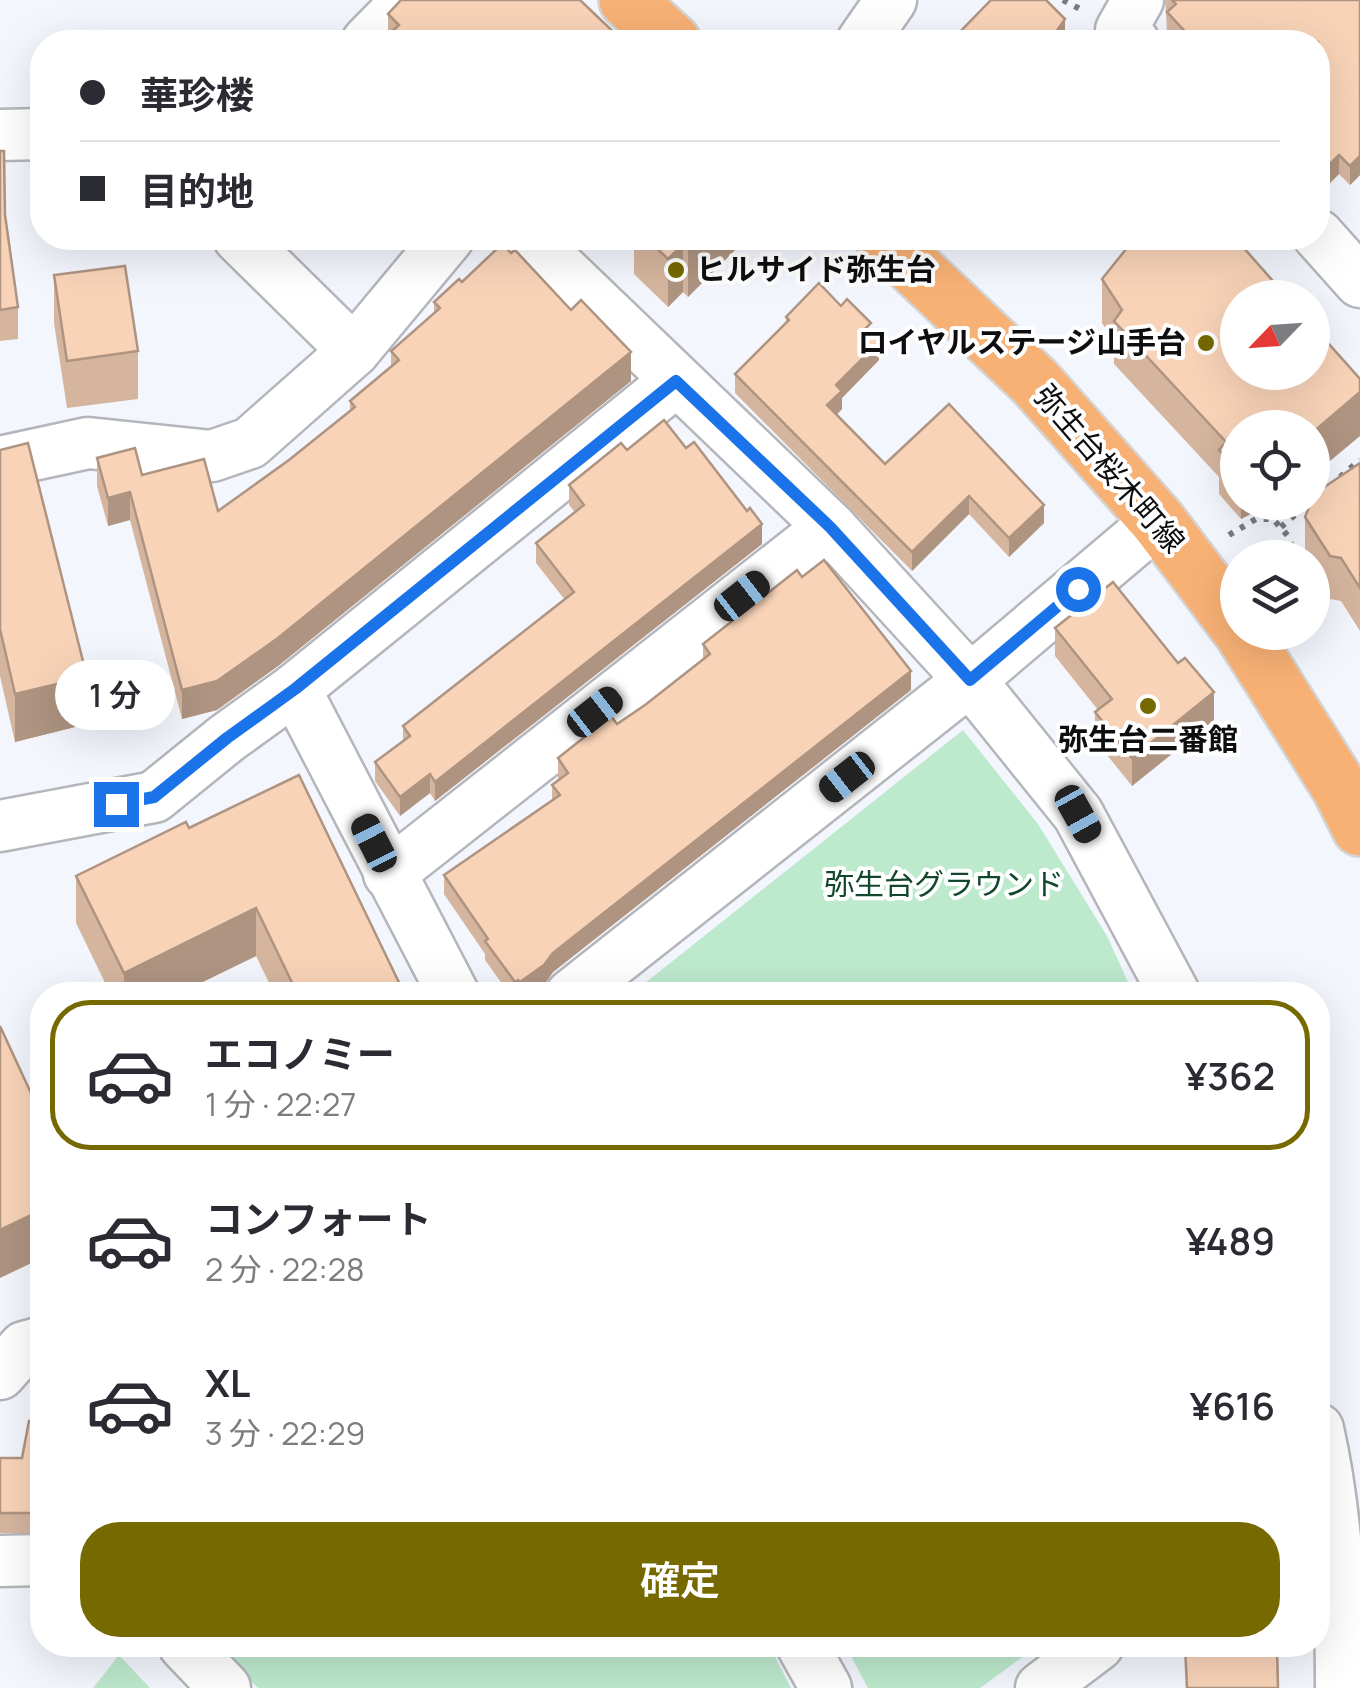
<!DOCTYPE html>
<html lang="ja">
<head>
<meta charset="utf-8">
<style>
  body { margin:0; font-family:Manrope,"Noto Sans JP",sans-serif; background:#f2f2f3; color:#2b2b33; height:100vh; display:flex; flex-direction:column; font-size:38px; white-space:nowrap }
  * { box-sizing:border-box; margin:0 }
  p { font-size:32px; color:#7c7c81 }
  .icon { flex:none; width:55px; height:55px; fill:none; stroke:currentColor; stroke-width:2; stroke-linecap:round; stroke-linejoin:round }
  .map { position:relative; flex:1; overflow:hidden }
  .sheet { position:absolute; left:30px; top:982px; width:1300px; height:675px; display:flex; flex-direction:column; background:#fff; border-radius:40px; box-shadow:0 10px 40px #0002 }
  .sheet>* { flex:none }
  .top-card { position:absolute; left:30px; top:30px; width:1300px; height:220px; border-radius:40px; box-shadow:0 10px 40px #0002; display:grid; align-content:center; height:220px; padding:0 50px; background:#fff }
  .needle { width:65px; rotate:245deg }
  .controls { position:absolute; left:1220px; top:280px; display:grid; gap:20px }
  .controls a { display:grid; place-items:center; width:110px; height:110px; border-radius:50%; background:#fff; box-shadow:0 10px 40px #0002; font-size:50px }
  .end { position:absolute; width:45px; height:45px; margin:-22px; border:12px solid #1a73e8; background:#fff; box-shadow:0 0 0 5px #fff }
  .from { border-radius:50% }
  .bubble { position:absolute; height:70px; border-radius:35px; background:#fff; box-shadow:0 10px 40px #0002; font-size:32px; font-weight:600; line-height:70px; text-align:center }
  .car { position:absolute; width:30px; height:60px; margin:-30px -15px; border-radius:12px; box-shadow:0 0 8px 2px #0007; background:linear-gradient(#222 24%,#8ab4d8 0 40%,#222 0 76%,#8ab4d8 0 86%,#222 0) }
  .top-card b { display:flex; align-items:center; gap:35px; height:95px; font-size:38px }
  .top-card b+b { border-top:2px solid #e1e1e2 }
  .top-card i { width:25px; height:25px; background:#2b2b33 }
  ul { padding:18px 0 0; list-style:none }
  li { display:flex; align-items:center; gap:30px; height:150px; margin:0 20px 15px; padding:0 30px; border:5px solid transparent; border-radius:40px }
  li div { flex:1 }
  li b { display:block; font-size:38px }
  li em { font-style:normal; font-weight:600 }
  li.selected { border-color:#766900 }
  li>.icon { width:90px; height:90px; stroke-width:1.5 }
  .button { display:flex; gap:20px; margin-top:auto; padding:20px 50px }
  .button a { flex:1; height:115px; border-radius:40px; background:#766900; color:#fff; font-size:40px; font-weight:600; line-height:115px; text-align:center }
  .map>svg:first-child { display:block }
  .green { fill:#bde9cd }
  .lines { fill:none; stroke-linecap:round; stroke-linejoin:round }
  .minor-casing { stroke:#b4b6bc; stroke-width:55 }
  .major-casing { stroke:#d4d4d4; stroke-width:60 }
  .path { stroke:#7a7a7f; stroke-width:6; stroke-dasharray:5 8; stroke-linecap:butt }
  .minor { stroke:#fff; stroke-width:50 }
  .major { stroke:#f8b175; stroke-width:55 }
  .wall { fill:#d5b59e }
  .shaded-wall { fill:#ae9481 }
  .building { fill:#f8d3b8; stroke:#ae9481; stroke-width:2.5 }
  .route { stroke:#1a73e8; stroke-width:12 }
  .poi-dot { fill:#766900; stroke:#fff; stroke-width:4 }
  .labels { text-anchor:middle; stroke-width:8; stroke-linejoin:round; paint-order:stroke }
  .poi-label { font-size:30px; font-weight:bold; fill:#0e0e10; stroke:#fff; text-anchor:start }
  .street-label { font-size:30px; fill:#0e0e10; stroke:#fff }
  .park-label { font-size:30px; fill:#11472c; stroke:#fff }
</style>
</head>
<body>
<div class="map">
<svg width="1360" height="1688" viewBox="0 0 1360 1688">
  <rect width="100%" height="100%" fill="#f4f6fd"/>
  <g class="green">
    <polygon points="963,730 1038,824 1107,936 1134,995 630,995"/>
    <polygon points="215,1645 769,1645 791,1688 258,1688"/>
    <polygon points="845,1645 1039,1645 980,1688 868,1688"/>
    <polygon points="119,1655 150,1688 93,1688"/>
  </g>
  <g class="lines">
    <defs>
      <g id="minor">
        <polyline points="367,42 408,0"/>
        <polyline points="862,42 891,0"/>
        <polyline points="1134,42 1121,30 1138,0"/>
        <polyline points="0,135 42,134"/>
        <polyline points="1318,235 1360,282"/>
        <polyline points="239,238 354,351"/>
        <polyline points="529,238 830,527 970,680 1078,814 1175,995"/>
        <polyline points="0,462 88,443 212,456 250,443 354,351 448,238"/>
        <polyline points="295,689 454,995"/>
        <polyline points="0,826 154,797 227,738 295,689 676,381"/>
        <polyline points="389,874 830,527"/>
        <polyline points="571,995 970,680 1158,521"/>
        <polyline points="0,1374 24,1347 42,1342"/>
        <path d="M1318,1429C1337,1513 1341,1602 1341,1688"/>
        <polyline points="0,1561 42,1560"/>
        <polyline points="184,1645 225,1688"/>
        <polyline points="802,1645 826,1688"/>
        <polyline points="1041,1688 1098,1645"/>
      </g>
      <g id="major">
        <polyline points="627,0 673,42"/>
        <polyline points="883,238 1036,383 1158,521 1238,627"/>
        <polyline points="1242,632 1340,788 1360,828"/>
      </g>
    </defs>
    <use href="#minor" class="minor-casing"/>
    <use href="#major" class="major-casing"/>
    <g class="path">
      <polyline points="1063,0 1080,9"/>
      <polyline points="1340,477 1360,460"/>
      <polyline points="1281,527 1310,502"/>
      <polyline points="1229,535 1256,519 1273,519 1289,537 1295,558"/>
    </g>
    <use href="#minor" class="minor"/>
    <use href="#major" class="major"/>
  </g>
  <g class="wall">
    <polygon points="580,0 388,35 388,14"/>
    <polygon points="1165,0 1360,0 1360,175 1350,185 1339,174 1322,191 1318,186 1318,42 1177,42 1167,31"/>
    <polygon points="0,151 5,215 18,307 18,339 0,341"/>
    <polygon points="634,238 747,238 688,297 683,292 668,307 634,274"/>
    <polygon points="1117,238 1235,238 1238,502 1274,502 1241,519 1219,494 1219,477 1114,364 1114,341 1102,323 1102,279 1127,247"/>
    <polygon points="54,275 138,351 138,399 67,408 54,323"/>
    <polygon points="462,282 631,381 278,666 217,710 182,719 130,520 108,526 97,486 97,458 142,475 218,511 289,460 350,411 350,401 391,366 391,351 434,314 434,302"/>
    <polygon points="841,306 871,333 879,360 842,398 842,409 836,415 885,464 1044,523 1009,557 969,514 912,571 735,393 735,374 786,324 786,317"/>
    <polygon points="0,450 87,724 15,742 0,676"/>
    <polygon points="627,450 762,544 435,801 430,793 400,816 375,781 375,762 403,741 403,726 565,600 536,563 536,543 575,512 569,505 569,485"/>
    <polygon points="1360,463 1360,631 1341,601 1330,599 1312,572 1312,558 1305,558 1305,517"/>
    <polygon points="802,577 911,690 553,972 544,985 530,995 510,995 485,960 485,954 444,894 444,875 552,801 552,785 560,780 558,778 558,758 617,724 645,705 703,660 703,644"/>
    <polygon points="1055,628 1214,720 1132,786 1095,740 1095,712 1098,710 1055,656"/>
    <polygon points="189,828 405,995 275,995 256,956 176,995 111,995 76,923 76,876"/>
    <polygon points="42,1401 42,1533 0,1533 0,1458 22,1458"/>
  </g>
  <g class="shaded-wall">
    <polygon points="1065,19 1065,42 1049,42"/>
    <polygon points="1339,155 1339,174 1322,191 1322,172"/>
    <polygon points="1360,156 1360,175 1350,185 1350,166"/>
    <polygon points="700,238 747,238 688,297 688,249"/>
    <polygon points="683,244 683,292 668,307 668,259"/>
    <polygon points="879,342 879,360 842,398 842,409 827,424 827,405 836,385"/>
    <polygon points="631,352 631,381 278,666 217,710 182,719 182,690"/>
    <polygon points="1360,392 1360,436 1312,476 1312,433"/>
    <polygon points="130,492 130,520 108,526 108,498"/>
    <polygon points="969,496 969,514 912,571 912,552"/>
    <polygon points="1241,502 1274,502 1241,519"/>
    <polygon points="1044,505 1044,523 1009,557 1009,538"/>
    <polygon points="762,524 762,544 435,801 435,782"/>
    <polygon points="911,671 911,690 553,972 544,985 530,995 520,995 520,982 553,953"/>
    <polygon points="87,677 87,724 15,742 15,694"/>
    <polygon points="1214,692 1214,720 1132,786 1132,758"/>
    <polygon points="430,774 430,793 400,816 400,797"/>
    <polygon points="256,908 256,956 176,995 124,995 124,973"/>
    <polygon points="518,980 518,995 515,995 515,982"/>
    <polygon points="42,1210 42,1258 0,1278 0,1230"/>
  </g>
  <g class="building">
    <polygon points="401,0 580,0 624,42 381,42 399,25 388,14"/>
    <polygon points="991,0 1046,0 1065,19 1049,42 963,42 956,36"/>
    <polygon points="1172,0 1360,0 1360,156 1350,166 1339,155 1322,172 1318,167 1318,42 1195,42 1167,12 1176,4"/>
    <polygon points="0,151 4,151 5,215 18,307 0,310"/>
    <polygon points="646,238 700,238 688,249 683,244 668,259"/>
    <polygon points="1135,238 1235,238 1288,298 1238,298 1238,372 1312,372 1312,325 1360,379 1360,392 1312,433 1312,428 1238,428 1238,471 1219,450 1226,442 1114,321 1122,310 1102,279"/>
    <polygon points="502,244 511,253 515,250 571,310 581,300 631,352 278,638 217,681 182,690 130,492 108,498 97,458 135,448 142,475 204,459 218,511 289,460 355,407 350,401 399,360 391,351 440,308 434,302 459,279 462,282"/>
    <polygon points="125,266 138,351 67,361 54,275"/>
    <polygon points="819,283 841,306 847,299 871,323 866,328 879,342 836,385 842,391 827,405 885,464 949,404 1044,505 1009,538 969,496 912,552 735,374 789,320 786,317"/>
    <polygon points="664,420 686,448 694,442 747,511 750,508 762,524 435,782 430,774 400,797 375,762 410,736 403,726 574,592 536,543 584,505 569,485 621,443 627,450"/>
    <polygon points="28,443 87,677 15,694 0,629 0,450"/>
    <polygon points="1360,463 1360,588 1341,558 1330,556 1305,517 1311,502 1312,502 1314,494"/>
    <polygon points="824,560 911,671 553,953 544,965 520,982 518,980 515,982 485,941 488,939 444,875 560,795 552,785 568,773 558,758 611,716 617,724 645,705 710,654 703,644 797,570 802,577"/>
    <polygon points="1113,582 1178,663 1185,658 1214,692 1132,758 1095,712 1112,699 1055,628"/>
    <polygon points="299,775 405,995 298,995 256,908 124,973 76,876 186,822 189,828"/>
    <polygon points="0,1026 42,1117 42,1210 0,1230"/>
    <polygon points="42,1401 42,1513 0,1513 0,1458 22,1458 29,1421 34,1422 38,1404 42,1405"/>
    <polygon points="1185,1645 1277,1645 1278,1688 1187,1688"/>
  </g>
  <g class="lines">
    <polyline class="route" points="116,804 154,797 227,738 295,689 676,381 830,527 970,680 1078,589"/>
  </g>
  <g class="poi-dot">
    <circle cx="676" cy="270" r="10"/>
    <circle cx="1206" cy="343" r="10"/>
    <circle cx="1148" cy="706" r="10"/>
  </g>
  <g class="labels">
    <g class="poi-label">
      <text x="696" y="280">ヒルサイド弥生台</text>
      <text x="1186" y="353" text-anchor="end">ロイヤルステージ山手台</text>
      <text x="1148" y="750" text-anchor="middle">弥生台二番館</text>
    </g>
    <g class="street-label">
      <text transform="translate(1109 469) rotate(49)" y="10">弥生台桜木町線</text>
    </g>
    <g class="park-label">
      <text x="944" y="895">弥生台グラウンド</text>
    </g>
  </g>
</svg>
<div class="controls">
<a><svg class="needle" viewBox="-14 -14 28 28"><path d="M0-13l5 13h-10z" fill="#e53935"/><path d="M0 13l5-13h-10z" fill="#7c7c81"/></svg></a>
<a><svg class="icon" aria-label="locate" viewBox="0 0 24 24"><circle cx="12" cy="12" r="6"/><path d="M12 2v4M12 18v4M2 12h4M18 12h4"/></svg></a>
<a><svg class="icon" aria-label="layers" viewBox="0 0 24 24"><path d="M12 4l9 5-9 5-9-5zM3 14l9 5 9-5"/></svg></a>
</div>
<i class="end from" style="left:1078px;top:589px"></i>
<i class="end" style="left:116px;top:804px"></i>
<div class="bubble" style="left:55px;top:660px;width:120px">1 分</div>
<i class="car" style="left:742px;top:596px;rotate:52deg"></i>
<i class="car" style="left:595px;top:712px;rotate:52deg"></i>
<i class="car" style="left:847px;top:777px;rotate:232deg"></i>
<i class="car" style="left:1078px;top:814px;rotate:151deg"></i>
<i class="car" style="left:374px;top:843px;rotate:333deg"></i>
<div class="top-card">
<b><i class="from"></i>華珍楼</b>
<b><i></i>目的地</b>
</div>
<section class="sheet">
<ul>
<li class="selected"><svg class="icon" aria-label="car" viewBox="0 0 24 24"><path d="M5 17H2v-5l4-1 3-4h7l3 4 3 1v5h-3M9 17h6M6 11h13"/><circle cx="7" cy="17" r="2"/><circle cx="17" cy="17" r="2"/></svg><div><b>エコノミー</b><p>1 分 · 22:27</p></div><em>¥362</em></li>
<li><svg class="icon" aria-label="car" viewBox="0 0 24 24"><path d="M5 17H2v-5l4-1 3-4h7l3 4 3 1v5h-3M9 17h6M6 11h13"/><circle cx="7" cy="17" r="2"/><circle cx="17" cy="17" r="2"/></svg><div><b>コンフォート</b><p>2 分 · 22:28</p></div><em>¥489</em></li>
<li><svg class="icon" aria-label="car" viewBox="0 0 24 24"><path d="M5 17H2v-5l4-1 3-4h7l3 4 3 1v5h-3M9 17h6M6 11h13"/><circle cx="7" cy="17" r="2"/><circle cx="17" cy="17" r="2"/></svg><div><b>XL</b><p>3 分 · 22:29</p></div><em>¥616</em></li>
</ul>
<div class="button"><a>確定</a></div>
</section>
</div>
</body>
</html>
